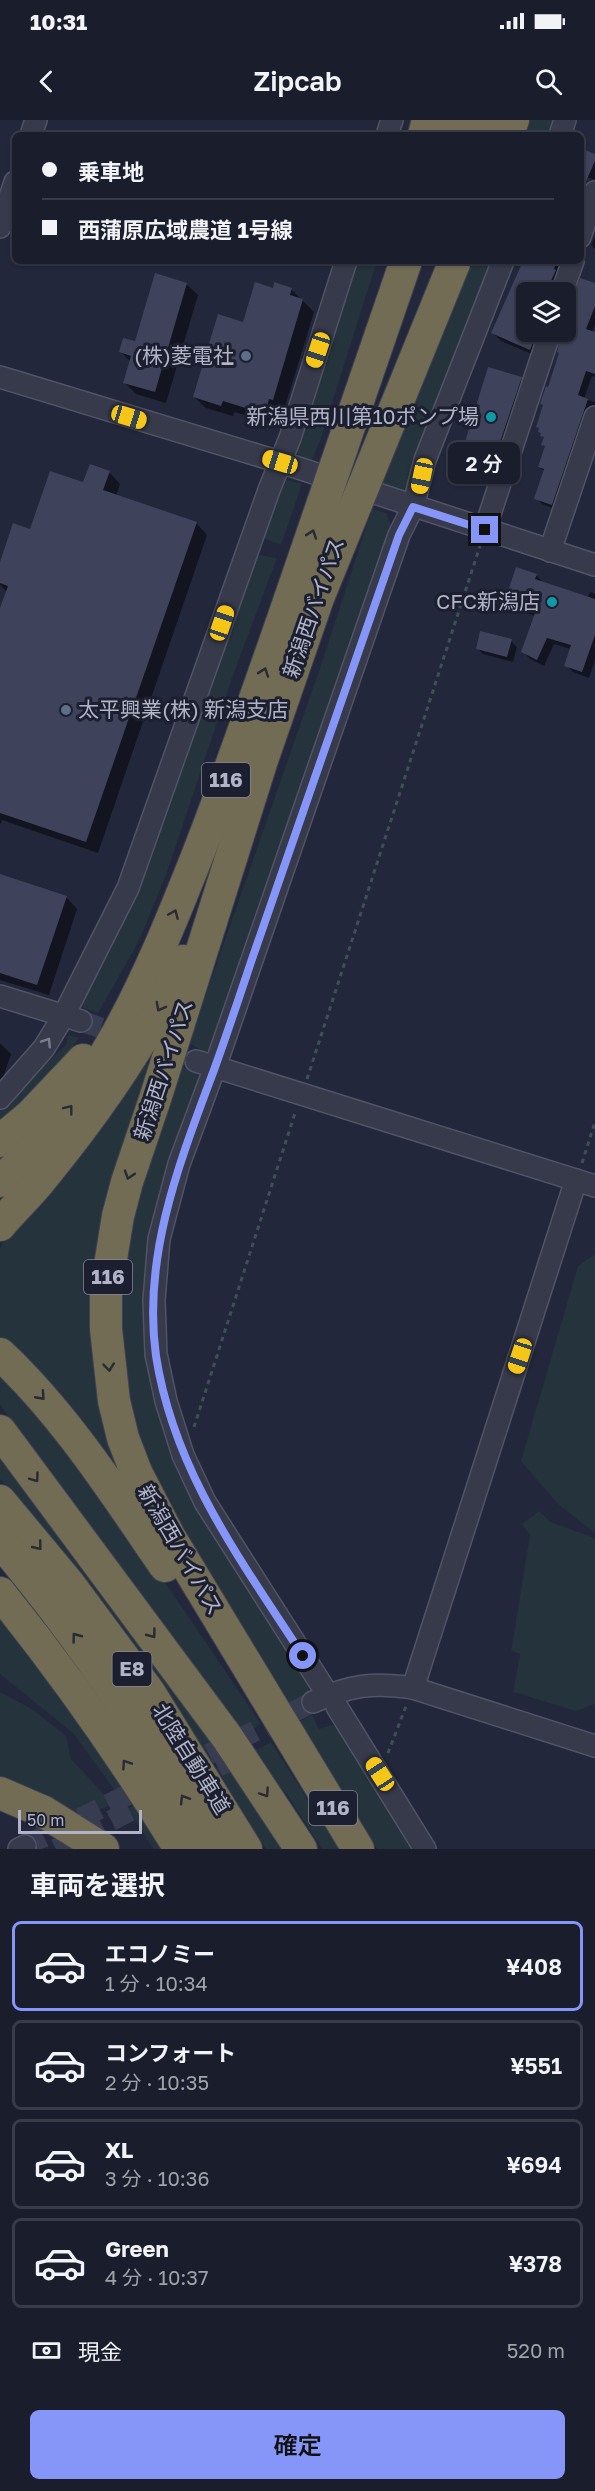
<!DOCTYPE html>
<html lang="ja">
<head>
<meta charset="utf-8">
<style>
  body { margin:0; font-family:"Golos Text","Noto Sans JP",sans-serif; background:#272a38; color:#f1f3f6; height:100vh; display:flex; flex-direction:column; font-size:22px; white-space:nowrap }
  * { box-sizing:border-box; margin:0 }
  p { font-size:20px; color:#9fa2a9 }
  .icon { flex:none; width:33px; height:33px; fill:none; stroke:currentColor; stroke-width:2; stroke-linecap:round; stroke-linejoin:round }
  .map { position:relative; height:1729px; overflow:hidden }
  .drawer { display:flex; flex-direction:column; background:#1a1d2c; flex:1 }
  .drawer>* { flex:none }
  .banner { position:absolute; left:12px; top:12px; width:572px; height:132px; border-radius:9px; box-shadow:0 2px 4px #0004,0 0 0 2px #383b48; display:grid; align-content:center; height:132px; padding:0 30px; background:#1a1d2c }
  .tools { position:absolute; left:516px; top:162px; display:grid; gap:12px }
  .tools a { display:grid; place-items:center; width:60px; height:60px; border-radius:9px; background:#1a1d2c; box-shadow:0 2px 4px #0004,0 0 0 2px #383b48; font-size:30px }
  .scale { position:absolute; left:18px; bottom:15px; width:124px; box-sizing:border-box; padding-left:6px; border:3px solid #b1b4c7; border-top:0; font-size:16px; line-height:21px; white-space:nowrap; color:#b1b4c7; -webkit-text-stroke:4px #1b1f30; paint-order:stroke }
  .end { position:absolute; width:27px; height:27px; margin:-14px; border:8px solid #8596f8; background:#111; box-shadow:0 0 0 3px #111 }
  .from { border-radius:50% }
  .bubble { position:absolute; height:42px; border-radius:9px; background:#1a1d2c; box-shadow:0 2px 4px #0004,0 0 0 2px #383b48; font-size:20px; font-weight:600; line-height:42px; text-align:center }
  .car { position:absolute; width:18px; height:36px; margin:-18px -9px; border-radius:8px; box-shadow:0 0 4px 2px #0007; background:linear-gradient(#f5c518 24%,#345 0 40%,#f5c518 0 76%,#345 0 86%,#f5c518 0) }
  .banner b { display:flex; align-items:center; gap:21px; height:57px; font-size:22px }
  .banner b+b { border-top:2px solid #383b48 }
  .banner i { width:15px; height:15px; background:#f1f3f6 }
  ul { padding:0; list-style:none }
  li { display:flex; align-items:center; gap:18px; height:90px; margin:0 12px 9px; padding:0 18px; border:3px solid #383b48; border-radius:9px }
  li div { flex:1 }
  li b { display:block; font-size:22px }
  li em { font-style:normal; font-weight:600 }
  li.active { border-color:#8596f8 }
  li>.icon { width:54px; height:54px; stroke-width:1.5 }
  h2 { padding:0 30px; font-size:27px; line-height:72px }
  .pay { display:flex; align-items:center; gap:15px; height:66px; padding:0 30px; font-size:22px }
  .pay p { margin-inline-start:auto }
  .cta { display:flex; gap:12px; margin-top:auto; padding:12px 30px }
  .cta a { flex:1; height:69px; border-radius:9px; background:#8596f8; color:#111; font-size:24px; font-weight:600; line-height:69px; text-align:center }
  .status { display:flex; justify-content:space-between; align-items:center; height:42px; padding:0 30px; background:#1a1d2c; direction:ltr }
  .status svg { height:16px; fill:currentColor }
  header { display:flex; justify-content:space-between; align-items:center; height:78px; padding:0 30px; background:#1a1d2c; font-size:27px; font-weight:600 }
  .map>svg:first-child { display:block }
  .green { fill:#24333c }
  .shadow { fill:#0007 }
  .building { fill:#3e435b }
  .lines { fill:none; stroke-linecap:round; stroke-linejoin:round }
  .minor-tunnel { stroke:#373c50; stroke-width:21; stroke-dasharray:21 10; stroke-linecap:butt }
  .minor-casing { stroke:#515466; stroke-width:24 }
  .highway-casing { stroke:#3e4153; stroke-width:34 }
  .path { stroke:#3f4f56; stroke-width:3; stroke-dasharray:4.5 4.5; stroke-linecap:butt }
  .minor { stroke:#363a4b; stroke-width:21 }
  .highway { stroke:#716c53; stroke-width:32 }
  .highway-bridge-casing { stroke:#3e4153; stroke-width:34; stroke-linecap:butt }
  .highway-bridge { stroke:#716c53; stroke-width:32 }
  .oneway { stroke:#282b35 }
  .oneway2 { stroke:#7a7d8f }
  .route { stroke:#8596f8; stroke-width:8 }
  .service-dot { fill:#5c6f8a; stroke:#1b1f30; stroke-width:2 }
  .culture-dot { fill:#0f9aa8; stroke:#1b1f30; stroke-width:2 }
  .labels { text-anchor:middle; stroke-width:6; stroke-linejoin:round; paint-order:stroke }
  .shield { fill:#1b1f30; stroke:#84879a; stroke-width:1.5 }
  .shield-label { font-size:20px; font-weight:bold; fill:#b1b4c7 }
  .poi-label { font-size:21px; fill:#b1b4c7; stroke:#1b1f30; text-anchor:end }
  .street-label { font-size:21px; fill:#b1b4c7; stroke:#1b1f30 }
</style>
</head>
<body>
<div class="status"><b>10:31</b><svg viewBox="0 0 49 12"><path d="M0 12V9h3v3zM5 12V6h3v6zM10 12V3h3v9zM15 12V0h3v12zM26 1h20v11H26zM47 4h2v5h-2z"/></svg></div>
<header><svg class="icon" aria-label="back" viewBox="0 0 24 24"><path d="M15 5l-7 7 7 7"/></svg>Zipcab<svg class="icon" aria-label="search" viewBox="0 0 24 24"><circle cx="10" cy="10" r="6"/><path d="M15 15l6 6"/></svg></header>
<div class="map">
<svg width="595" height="1729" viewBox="0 0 595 1729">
  <rect width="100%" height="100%" fill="#22273b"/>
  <g class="green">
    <polygon points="521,0 558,0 552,15 515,15"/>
    <polygon points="351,141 377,141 320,321 311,342 300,339 294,326"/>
    <polygon points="463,141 498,141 406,373 380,365"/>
    <path d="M287,360L302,364L281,425L263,418C259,396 272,374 287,360Z"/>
    <polygon points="372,389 386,393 393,410 212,929 205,932 189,923 320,548"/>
    <polygon points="252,434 277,438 232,558 166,755 139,821 98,893 83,888 81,881"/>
    <polygon points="68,915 79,918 37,975 0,1007 0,986 66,925"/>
    <polygon points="136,940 150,945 103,1099 116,1341 106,1348 23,1242 0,1219 0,1128 5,1119 75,1044"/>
    <polygon points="182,947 196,951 200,963 144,1182 151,1270 182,1358 229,1438 315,1562 308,1588 293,1595 151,1356 132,1299 121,1241 121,1185 129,1117 148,1042"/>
    <polygon points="595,1134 595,1413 558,1384 521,1341 578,1146"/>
    <path d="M0,1249C99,1358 179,1483 261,1604L236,1620L0,1285Z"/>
    <path d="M0,1322L223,1627L207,1635C148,1536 74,1447 0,1359Z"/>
    <polygon points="539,1391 550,1402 595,1418 595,1584 576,1591 513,1572 520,1534 511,1531 530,1415 522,1404"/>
    <polygon points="0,1495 23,1523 130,1674 122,1680 73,1613 0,1554"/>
    <polygon points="0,1572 32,1589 66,1616 71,1639 113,1684 81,1698 0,1658"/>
    <polygon points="312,1595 319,1609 338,1603 414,1729 377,1729 300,1601"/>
    <polygon points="271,1622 339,1729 322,1729 286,1673 261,1649 252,1632"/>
    <polygon points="231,1641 281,1729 266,1729 216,1648"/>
    <polygon points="137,1684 164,1729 153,1729 128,1688"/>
  </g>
  <g class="shadow">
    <polygon points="595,35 595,60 580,55"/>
    <polygon points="595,116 595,129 591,125"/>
    <polygon points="526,141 573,141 558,172 526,172 526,212 549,212 539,237 501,221 493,213"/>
    <polygon points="186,164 198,175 166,283 136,274 124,262 131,242 121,232 136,223"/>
    <polygon points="595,165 595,205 592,212 595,213 595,257 592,256 584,279 595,282 595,292 558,390 542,384 536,378 545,352 539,347 546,327 543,324 545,319 542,316 544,287 541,283 549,269 561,234 558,232 573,188"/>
    <polygon points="291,169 314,192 284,290 280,289 276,304 234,292 233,296 206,288 194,277 244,204 274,170"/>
    <polygon points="520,260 529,269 501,354 471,346 462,337"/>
    <polygon points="109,352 120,364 116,376 196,403 207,415 98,733 2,700 0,705 0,492 7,472 0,465 0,447 31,411"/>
    <polygon points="536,455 543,462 588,478 590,472 595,474 595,540 589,558 573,552 566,545 571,529 554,524 544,546 530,539 523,532 536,496 513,489 506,482"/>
    <polygon points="511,521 517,527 513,542 483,534 477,528"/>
    <polygon points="0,760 66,777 77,789 49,875 0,860"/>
    <polygon points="0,923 11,934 0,967"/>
  </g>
  <g class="building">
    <polygon points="580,28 595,34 595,41 580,75"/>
    <polygon points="523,141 557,141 554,149 556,150 546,172 526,172 526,212 537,212 530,230 491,213"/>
    <polygon points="155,153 187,163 155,272 123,263 131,236 119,232 123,218 135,221"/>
    <polygon points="580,158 595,163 595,186 586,209 595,212 595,254 586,251 578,275 588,279 552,385 534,379 544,349 538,347 545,326 541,325 544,317 540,316 541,313 538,312 539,308 536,307 543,285 540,284 546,266 548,267 559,233 557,232 562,212 566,212 572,187 569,186"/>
    <polygon points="255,162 273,168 274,162 292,168 290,175 303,179 273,280 269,279 265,294 223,281 221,286 193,277 218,194 243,202"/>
    <polygon points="488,247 522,257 492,346 460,338"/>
    <polygon points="90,344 110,351 103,370 197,402 86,722 0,693 0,488 8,466 0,463 0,442 13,403 30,409 50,351 83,362"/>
    <polygon points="516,447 537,454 535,459 595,479 595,515 582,552 564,546 571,525 547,518 537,540 521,532 535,493 504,483"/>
    <polygon points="480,511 512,519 507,537 476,529"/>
    <polygon points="0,754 67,776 37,865 0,853"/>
  </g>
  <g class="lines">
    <g class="minor-tunnel">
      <polyline points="81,901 127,917"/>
      <polyline points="181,1648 313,1582"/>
      <polyline points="190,1661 250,1630"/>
      <polyline points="25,1726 153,1662"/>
      <polyline points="56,1729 159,1676"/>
    </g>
    <defs>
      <g id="minor">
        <polyline points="31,15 36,0"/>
        <polyline points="387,15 392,0"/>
        <polyline points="560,15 565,0"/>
        <polyline points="0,107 15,62"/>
        <polyline points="580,117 595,72"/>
        <polyline points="562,172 573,141"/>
        <polyline points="0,257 280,342 595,445"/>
        <polyline points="485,409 550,212"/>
        <polyline points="550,431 595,297"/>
        <polyline points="0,876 81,901"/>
        <polyline points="196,941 595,1066"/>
        <polyline points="0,978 44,928 64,895 128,768 269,370 290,318 346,141"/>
        <polyline points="413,1568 576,1060"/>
        <polyline points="328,1575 205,1382 183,1335 166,1281 156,1234 154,1180 159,1119 179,1044 215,947 399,415 413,387 425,340 503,141"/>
        <path d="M313,1582C350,1565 373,1562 413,1568L595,1626"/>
        <polyline points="337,1587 425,1729"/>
        <polyline points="19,1729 25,1726"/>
      </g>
      <g id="highway">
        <polyline points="424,15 428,0"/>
        <polyline points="450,15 455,0"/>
        <polyline points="476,15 481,0"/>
        <polyline points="507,15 513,0"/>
        <polyline points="318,478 262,640 156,976 127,1062 118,1096 106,1170 106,1209 114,1281 123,1318 136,1352 169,1416 358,1729"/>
        <polyline points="0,1021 31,995 83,940"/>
        <path d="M0,1061C99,979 150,855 196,739C231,650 262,560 293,470"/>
        <path d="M0,1105C14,1088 30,1074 43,1057C97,991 148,919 183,841"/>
        <path d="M0,1234C65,1295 114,1372 165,1446"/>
        <polyline points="0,1311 227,1617 301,1729"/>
        <polyline points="0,1381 69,1464 149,1572 246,1729"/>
        <path d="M0,1421C81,1517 150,1621 214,1729"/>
        <path d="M0,1473C66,1555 125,1639 180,1729"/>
        <polyline points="0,1673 44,1692 103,1729"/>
      </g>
    </defs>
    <use href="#minor" class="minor-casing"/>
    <use href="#highway" class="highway-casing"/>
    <g class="path">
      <polyline points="307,959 480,426"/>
      <polyline points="582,1043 595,1002"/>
      <polyline points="194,1307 296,990"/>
      <polyline points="388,1633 406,1586"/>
    </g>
    <use href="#minor" class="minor"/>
    <use href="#highway" class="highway"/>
    <defs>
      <g id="highway-bridge">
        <polyline points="293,470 406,141"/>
        <polyline points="318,478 455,141"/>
      </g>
    </defs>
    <use href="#highway-bridge" class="highway-bridge-casing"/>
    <use href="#highway-bridge" class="highway-bridge"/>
  </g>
  <defs><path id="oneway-chevron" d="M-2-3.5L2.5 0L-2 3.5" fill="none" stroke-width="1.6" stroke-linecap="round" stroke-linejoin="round" transform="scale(1.5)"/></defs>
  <g class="oneway">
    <use href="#oneway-chevron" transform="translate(312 414) rotate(-71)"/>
    <use href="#oneway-chevron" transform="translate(264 552) rotate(-71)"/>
    <use href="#oneway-chevron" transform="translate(174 794) rotate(-67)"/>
    <use href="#oneway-chevron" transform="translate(160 887) rotate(118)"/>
    <use href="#oneway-chevron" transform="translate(69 989) rotate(-52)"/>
    <use href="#oneway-chevron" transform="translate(129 1055) rotate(108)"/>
    <use href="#oneway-chevron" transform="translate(109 1247) rotate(84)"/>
    <use href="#oneway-chevron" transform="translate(41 1276) rotate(48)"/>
    <use href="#oneway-chevron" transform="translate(35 1358) rotate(54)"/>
    <use href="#oneway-chevron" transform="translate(38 1426) rotate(51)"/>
    <use href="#oneway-chevron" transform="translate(152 1514) rotate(53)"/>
    <use href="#oneway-chevron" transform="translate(76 1517) rotate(-127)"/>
    <use href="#oneway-chevron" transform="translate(126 1644) rotate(-124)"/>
    <use href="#oneway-chevron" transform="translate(265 1673) rotate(56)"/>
    <use href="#oneway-chevron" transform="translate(184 1679) rotate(-121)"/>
  </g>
  <use class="oneway2" href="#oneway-chevron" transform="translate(47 922) rotate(-57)"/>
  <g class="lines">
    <path class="route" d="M303,1536C241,1440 174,1352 156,1236C142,1136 180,1041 214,950C227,914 239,878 251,842C300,700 350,557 399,415L413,387L485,410"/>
  </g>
  <g class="service-dot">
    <circle cx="246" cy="236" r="6"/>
    <circle cx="66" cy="590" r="6"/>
  </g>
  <g class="culture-dot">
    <circle cx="491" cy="297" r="6"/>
    <circle cx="552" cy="482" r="6"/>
  </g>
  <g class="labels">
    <g class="shield">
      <rect x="202" y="643" width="48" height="34" rx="4.5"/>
      <rect x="84" y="1140" width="48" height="34" rx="4.5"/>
      <rect x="112.5" y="1532" width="39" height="34" rx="4.5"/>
      <rect x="309" y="1671" width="48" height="34" rx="4.5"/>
    </g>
    <g class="shield-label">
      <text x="226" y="667">116</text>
      <text x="108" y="1164">116</text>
      <text x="132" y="1556">E8</text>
      <text x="333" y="1695">116</text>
    </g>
    <g class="poi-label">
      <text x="234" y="243">(株)菱電社</text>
      <text x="479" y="304">新潟県西川第10ポンプ場</text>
      <text x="540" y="489">CFC新潟店</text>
      <text x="78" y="597" text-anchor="start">太平興業(株) 新潟支店</text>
    </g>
    <g class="street-label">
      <text transform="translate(314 488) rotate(-71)" y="7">新潟西バイパス</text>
      <text transform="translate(164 950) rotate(-72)" y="7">新潟西バイパス</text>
      <text transform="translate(180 1430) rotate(60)" y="7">新潟西バイパス</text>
      <text transform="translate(191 1639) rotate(58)" y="7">北陸自動車道</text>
    </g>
  </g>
</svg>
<div class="tools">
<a><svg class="icon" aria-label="layers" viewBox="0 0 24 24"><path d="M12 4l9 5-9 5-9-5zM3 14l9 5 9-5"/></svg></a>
</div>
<div class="scale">50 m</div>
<i class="end from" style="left:303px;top:1536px"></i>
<i class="end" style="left:485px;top:410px"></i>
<div class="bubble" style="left:448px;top:322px;width:72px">2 分</div>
<i class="car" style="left:318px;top:230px;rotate:198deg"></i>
<i class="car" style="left:129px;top:297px;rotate:107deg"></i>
<i class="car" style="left:280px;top:342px;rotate:287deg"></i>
<i class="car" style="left:422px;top:356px;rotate:192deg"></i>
<i class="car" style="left:222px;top:503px;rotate:19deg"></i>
<i class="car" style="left:520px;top:1236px;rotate:198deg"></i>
<i class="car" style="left:380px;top:1654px;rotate:327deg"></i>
<div class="banner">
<b><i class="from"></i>乗車地</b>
<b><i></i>西蒲原広域農道 1号線</b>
</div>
</div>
<section class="drawer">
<h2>車両を選択</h2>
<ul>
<li class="active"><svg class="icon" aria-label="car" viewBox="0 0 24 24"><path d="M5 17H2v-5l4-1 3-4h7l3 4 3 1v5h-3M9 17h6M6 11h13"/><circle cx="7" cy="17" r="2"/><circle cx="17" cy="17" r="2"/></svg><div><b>エコノミー</b><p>1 分 · 10:34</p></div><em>¥408</em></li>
<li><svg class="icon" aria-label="car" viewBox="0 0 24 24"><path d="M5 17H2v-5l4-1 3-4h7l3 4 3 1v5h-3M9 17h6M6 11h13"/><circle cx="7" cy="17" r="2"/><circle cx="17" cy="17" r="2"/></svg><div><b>コンフォート</b><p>2 分 · 10:35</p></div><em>¥551</em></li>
<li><svg class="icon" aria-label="car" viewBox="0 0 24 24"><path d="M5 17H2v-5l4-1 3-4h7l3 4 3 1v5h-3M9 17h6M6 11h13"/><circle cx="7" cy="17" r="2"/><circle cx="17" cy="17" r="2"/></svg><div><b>XL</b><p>3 分 · 10:36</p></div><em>¥694</em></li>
<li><svg class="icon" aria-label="car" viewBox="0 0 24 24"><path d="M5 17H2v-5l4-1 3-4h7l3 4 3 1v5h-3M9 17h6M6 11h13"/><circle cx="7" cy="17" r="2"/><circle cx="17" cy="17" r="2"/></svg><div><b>Green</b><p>4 分 · 10:37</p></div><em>¥378</em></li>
</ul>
<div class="pay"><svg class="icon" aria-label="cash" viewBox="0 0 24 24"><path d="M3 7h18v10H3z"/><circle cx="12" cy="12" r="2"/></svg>現金<p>520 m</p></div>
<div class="cta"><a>確定</a></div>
</section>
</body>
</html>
